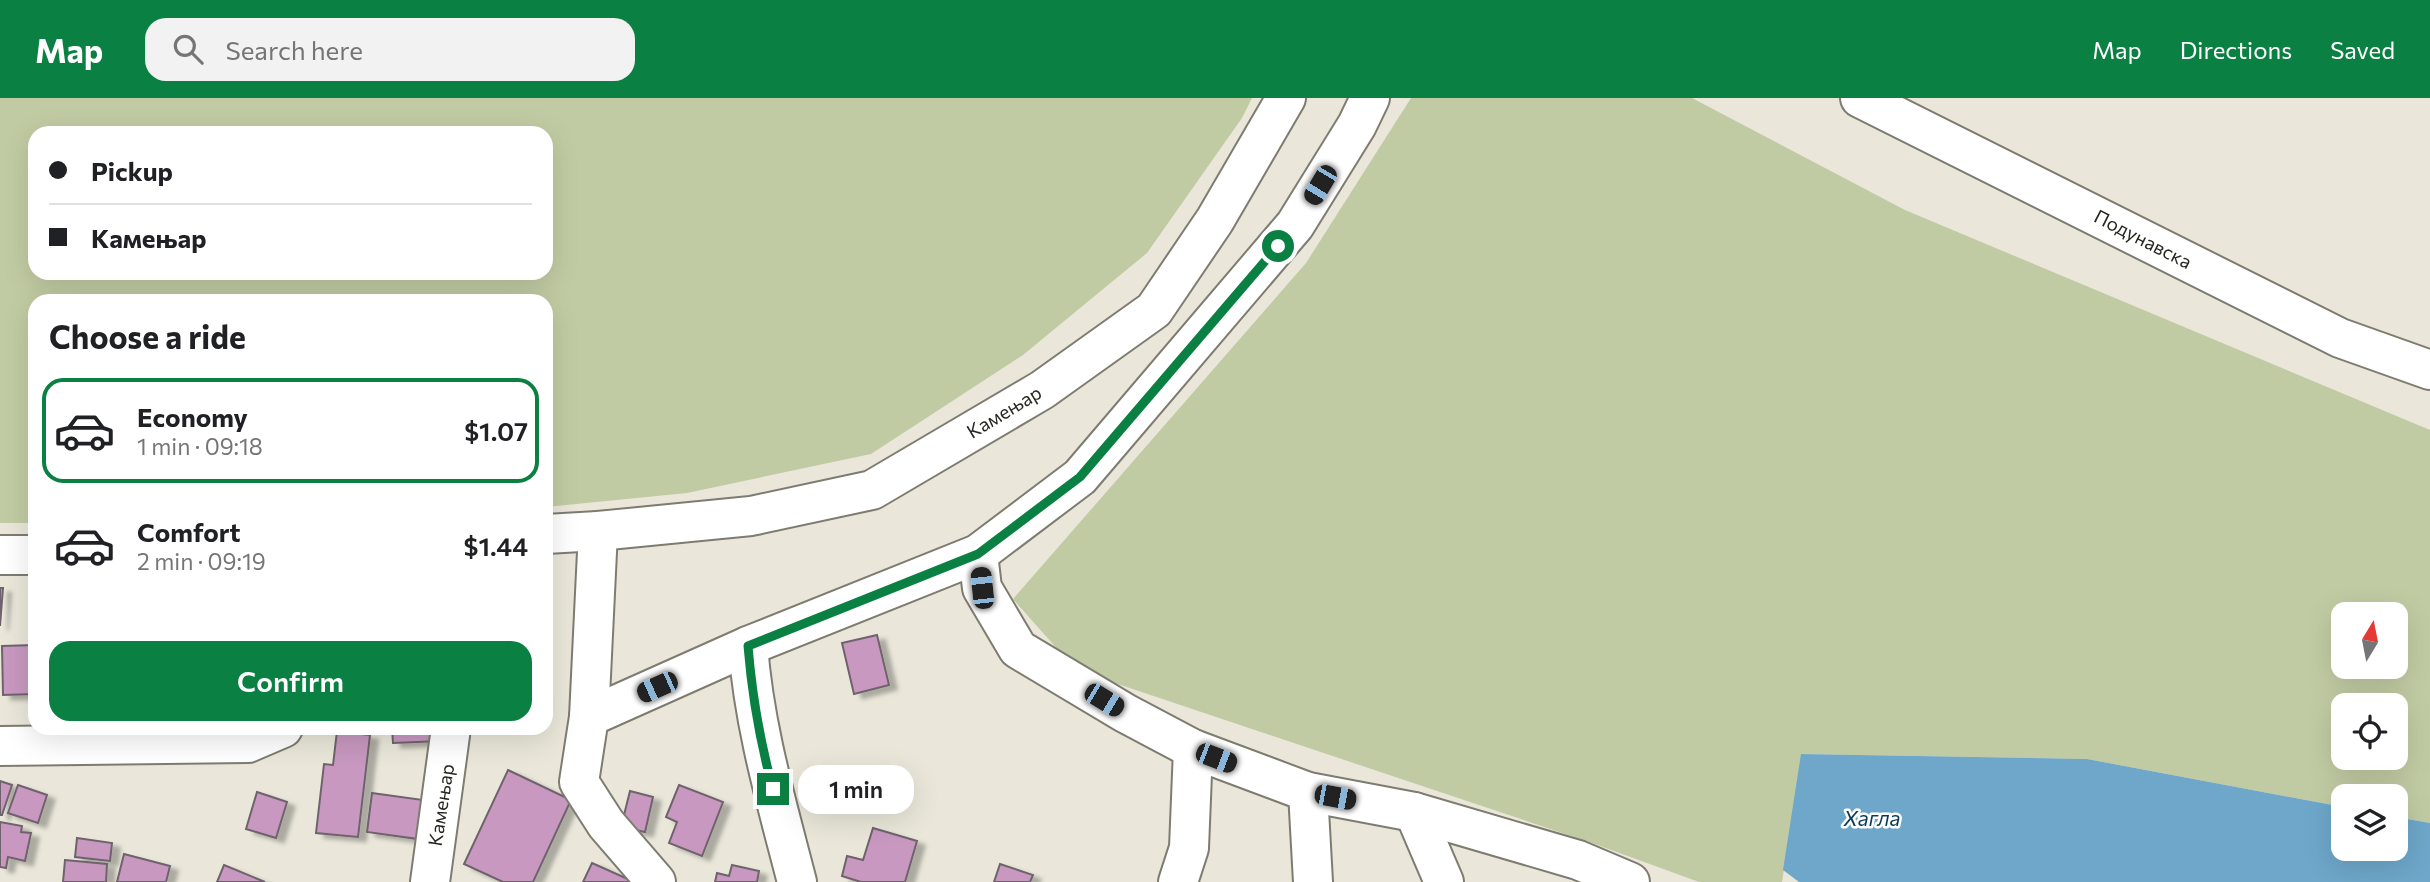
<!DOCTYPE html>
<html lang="en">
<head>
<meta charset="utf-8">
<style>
  body { margin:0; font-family:Commissioner,sans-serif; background:#f2f2f2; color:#202124; height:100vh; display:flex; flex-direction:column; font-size:26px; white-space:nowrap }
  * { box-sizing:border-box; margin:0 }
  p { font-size:23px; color:#757577 }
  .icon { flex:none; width:38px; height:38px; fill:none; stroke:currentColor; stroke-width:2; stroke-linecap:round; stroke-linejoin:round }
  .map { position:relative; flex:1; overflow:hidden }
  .sheet { position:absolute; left:28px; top:196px; width:525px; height:441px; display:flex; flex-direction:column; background:#fff; border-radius:21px; box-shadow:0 7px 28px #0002 }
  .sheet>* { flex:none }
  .top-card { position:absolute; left:28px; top:28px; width:525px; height:154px; border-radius:21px; box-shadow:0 7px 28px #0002; display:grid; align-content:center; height:154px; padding:0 21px; background:#fff }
  .needle { width:46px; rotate:10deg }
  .controls { position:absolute; left:2331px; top:504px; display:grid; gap:14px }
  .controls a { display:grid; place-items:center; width:77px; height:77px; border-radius:14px; background:#fff; box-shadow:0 7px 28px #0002; font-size:35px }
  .end { position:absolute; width:32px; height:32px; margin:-16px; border:9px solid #0b8043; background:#fff; box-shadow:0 0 0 4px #fff }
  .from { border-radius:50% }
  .bubble { position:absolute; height:49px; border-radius:21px; background:#fff; box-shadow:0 7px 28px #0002; font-size:23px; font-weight:600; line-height:49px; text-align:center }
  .car { position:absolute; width:21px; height:42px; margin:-21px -10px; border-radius:9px; box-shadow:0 0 5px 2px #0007; background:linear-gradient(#222 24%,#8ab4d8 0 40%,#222 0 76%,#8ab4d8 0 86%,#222 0) }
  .top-card b { display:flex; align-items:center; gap:24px; height:66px; font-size:26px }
  .top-card b+b { border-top:2px solid #e0e0e0 }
  .top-card i { width:18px; height:18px; background:#202124 }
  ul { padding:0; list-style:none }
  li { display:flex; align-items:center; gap:21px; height:105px; margin:0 14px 10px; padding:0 7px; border:4px solid transparent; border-radius:21px }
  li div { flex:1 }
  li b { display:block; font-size:26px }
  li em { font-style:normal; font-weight:600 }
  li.active { border-color:#0b8043 }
  li>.icon { width:63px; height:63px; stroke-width:1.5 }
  h2 { padding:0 21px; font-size:32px; line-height:84px }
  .action { display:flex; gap:14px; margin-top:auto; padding:14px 21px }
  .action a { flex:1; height:80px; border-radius:21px; background:#0b8043; color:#fff; font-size:28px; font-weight:600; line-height:80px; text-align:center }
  header { display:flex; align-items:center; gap:42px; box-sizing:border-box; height:98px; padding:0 35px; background:#0b8043; color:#fff }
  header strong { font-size:33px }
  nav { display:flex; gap:38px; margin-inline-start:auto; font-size:24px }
  .search { width:490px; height:63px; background:#f2f2f2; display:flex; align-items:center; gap:18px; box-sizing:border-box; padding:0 24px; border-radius:21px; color:#757577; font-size:26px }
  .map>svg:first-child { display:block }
  .green { fill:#c1cba3; fill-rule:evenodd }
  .water { fill:#6ea7ca }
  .building { fill:#c898c0; stroke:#6e646c; stroke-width:2; filter:url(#shadow) }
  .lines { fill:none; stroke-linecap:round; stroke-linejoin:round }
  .minor-casing { stroke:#7e7c70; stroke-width:42 }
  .minor { stroke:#fff; stroke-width:38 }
  .route { stroke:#0b8043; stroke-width:9 }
  .labels { text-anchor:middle; stroke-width:5; stroke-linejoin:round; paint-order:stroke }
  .street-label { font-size:19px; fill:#272722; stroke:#fff }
  .water-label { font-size:21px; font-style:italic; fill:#0c3c55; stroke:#fff }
</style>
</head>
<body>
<header>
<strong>Map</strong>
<div class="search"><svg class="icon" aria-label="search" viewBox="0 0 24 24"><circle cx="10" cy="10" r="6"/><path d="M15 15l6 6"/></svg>Search here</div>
<nav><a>Map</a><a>Directions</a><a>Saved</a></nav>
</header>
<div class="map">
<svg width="2430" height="784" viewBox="0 0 2430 784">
  <defs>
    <filter id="shadow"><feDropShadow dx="8" dy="4.5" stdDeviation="2" flood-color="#0004"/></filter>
  </defs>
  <rect width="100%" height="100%" fill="#eae7da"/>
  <g class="green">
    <path d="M0,0H1252L1242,20L1147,155L1023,257L871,356L687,395L546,409V203H35V425H0ZM35,35H546V175H35Z"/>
    <path d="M1411,0H1692L1905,112L2430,332V725L2396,719V698H2343V709L2087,661L1802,656L1782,784H1699L1592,745L1076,572L1013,501L1306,165ZM2343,516H2396V569H2343ZM2343,607H2396V660H2343Z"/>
  </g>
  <polygon class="water" points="1801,656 2087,661 2343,709 2343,751 2396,751 2396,719 2430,725 2430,784 1799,784 1783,772"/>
  <g class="building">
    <polygon points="35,489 35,530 31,529"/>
    <polygon points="0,490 3,490 0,528"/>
    <polygon points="877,537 889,587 854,596 842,545"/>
    <polygon points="35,547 35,596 3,597 2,548"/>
    <polygon points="392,630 441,630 441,643 393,645"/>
    <polygon points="337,633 370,637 358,739 316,735 324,666 333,667"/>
    <polygon points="508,672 571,702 533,784 503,784 464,766"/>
    <polygon points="0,683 12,687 2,717 0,717"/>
    <polygon points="18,687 47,697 38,725 8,715"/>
    <polygon points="679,687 723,704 702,758 669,745 677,724 666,719"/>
    <polygon points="630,693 653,699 645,734 621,729"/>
    <polygon points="257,694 287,704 276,740 246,731"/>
    <polygon points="372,695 423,702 418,741 367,734"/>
    <polygon points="0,724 22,728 21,734 31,735 25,763 8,759 6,770 0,769"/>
    <polygon points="873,730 917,743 905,784 861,784 842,778 847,758 863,762"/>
    <polygon points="77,740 112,745 110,763 75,759"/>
    <polygon points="124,756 170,768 166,784 117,784"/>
    <polygon points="65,762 107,766 106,784 63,784"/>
    <polygon points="592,765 630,782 629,784 583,784"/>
    <polygon points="1000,766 1033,777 1030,784 994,784"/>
    <polygon points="224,767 265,784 217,784"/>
    <polygon points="732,767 759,773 757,784 715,784 717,775 729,778"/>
  </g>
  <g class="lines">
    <defs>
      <g id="minor">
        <polyline points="1860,0 2340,240 2430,272"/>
        <polyline points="598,433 589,619 579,684 606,726 656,784"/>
        <polyline points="546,436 598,433 751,418 872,392 1042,292 1154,212 1215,122 1286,0"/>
        <polyline points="978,456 982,490 1018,551 1125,615 1193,651 1308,694 1414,714 1578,762 1630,784"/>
        <polyline points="0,457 35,457"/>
        <path d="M748,548C754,629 777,706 797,784"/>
        <polyline points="589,619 748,548 978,456 1080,379 1295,127 1357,27 1370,0"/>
        <polyline points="0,648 248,645 283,630"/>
        <polyline points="1308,694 1313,784"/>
        <polyline points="1414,714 1444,784"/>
        <polyline points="430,784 451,630"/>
        <polyline points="1178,784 1189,750 1193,651"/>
      </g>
    </defs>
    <use href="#minor" class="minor-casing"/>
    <use href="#minor" class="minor"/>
  </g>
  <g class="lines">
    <path class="route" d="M773,691C760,644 752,597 748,548L978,456L1080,379L1278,148"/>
  </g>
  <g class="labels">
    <g class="street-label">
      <text transform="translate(2143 141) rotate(27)" y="7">Подунавска</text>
      <text transform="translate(1004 314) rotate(-31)" y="7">Камењар</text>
      <text transform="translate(441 707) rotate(-81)" y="7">Камењар</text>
    </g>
    <g class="water-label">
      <text x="1872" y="728">Хагла</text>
    </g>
  </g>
</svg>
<div class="controls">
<a><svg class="needle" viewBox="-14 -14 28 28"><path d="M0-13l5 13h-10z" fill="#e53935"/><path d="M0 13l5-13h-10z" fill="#757577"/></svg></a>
<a><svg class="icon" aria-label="locate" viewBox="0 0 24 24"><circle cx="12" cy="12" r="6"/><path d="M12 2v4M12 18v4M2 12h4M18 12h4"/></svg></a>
<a><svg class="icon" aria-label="layers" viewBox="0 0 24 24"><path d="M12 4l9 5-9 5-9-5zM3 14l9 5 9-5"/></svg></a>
</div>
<i class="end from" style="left:1278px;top:148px"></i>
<i class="end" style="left:773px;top:691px"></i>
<div class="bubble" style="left:798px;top:667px;width:116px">1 min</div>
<i class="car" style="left:1320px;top:87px;rotate:211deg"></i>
<i class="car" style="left:982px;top:490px;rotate:354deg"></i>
<i class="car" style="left:657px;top:589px;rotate:246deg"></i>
<i class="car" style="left:1104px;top:602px;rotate:121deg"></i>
<i class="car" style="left:1216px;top:660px;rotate:111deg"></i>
<i class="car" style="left:1335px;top:699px;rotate:101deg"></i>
<div class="top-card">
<b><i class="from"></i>Pickup</b>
<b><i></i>Камењар</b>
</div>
<section class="sheet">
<h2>Choose a ride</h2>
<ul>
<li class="active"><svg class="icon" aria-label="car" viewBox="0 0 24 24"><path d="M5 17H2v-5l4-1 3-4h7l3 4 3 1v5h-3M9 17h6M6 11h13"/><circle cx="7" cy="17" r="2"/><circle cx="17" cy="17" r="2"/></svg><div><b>Economy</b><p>1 min · 09:18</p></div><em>$1.07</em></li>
<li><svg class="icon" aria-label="car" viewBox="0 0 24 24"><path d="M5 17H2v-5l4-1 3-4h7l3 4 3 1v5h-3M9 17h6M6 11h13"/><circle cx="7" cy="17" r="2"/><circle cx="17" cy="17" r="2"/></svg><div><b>Comfort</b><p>2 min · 09:19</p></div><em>$1.44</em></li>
</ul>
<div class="action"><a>Confirm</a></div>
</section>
</div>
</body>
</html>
